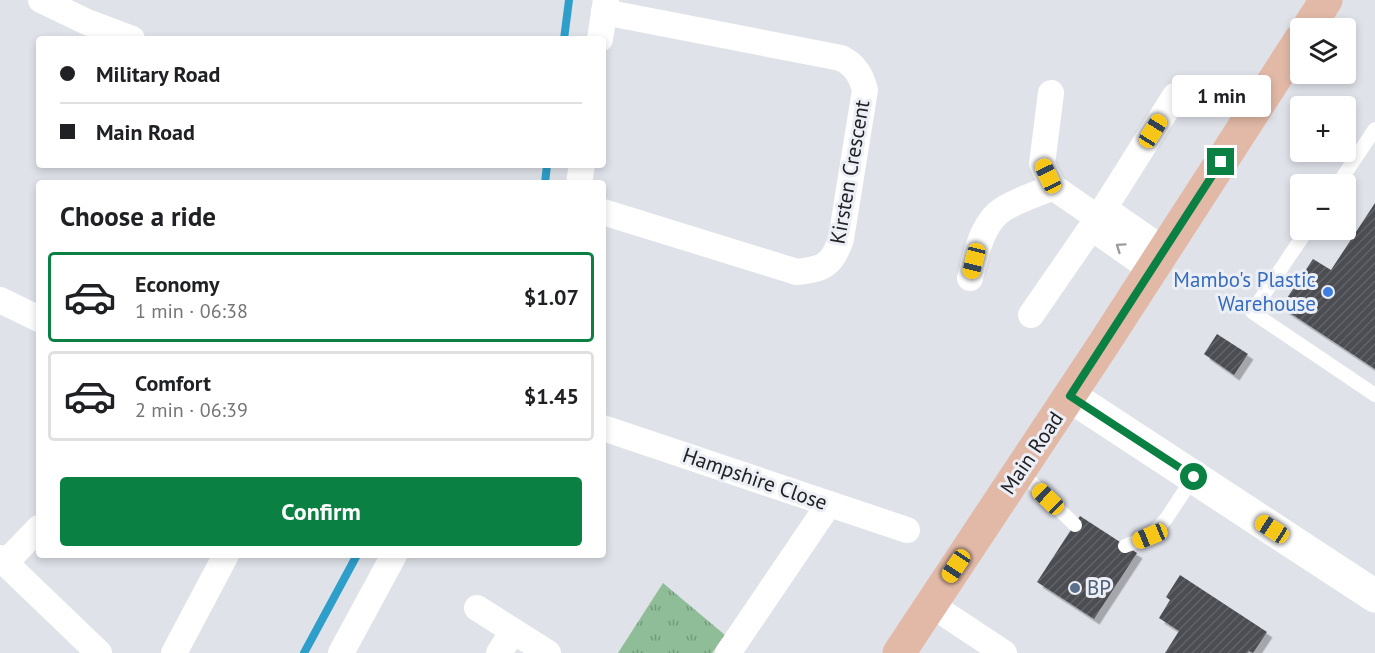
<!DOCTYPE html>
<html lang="en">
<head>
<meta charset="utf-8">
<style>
  body { margin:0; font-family:"PT Sans",sans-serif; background:#f6f6f6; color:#202124; height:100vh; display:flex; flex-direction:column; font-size:22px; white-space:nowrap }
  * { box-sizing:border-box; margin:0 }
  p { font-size:20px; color:#757577 }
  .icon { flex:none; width:33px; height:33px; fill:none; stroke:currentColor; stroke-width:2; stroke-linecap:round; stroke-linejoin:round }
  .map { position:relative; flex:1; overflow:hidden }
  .sheet { position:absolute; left:36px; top:180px; width:570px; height:378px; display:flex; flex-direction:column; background:#fff; border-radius:6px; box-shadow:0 3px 9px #0003 }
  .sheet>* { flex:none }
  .hud { position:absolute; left:36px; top:36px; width:570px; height:132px; border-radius:6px; box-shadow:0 3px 9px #0003; display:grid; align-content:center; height:132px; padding:0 24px; background:#fff }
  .fabs { position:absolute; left:1290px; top:18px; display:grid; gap:12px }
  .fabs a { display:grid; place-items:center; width:66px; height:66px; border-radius:6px; background:#fff; box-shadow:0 3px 9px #0003; font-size:30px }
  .end { position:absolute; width:27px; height:27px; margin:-14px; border:8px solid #0b8043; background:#fff; box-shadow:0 0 0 3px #fff }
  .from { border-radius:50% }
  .bubble { position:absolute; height:42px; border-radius:6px; background:#fff; box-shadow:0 3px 9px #0003; font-size:20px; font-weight:600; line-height:42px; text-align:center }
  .car { position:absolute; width:18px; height:36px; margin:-18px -9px; border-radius:8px; box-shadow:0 0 4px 2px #0007; background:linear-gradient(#f5c518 24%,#345 0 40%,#f5c518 0 76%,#345 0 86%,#f5c518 0) }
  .hud b { display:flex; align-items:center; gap:21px; height:57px; font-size:22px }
  .hud b+b { border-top:2px solid #e0e0e0 }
  .hud i { width:15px; height:15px; background:#202124 }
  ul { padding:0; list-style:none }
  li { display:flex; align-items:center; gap:18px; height:90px; margin:0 12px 9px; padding:0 12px; border:3px solid #e0e0e0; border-radius:6px }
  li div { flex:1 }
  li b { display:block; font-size:22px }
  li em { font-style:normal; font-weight:600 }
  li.on { border-color:#0b8043 }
  li>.icon { width:54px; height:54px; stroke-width:1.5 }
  h2 { padding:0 24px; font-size:27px; line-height:72px }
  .primary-button { display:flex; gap:12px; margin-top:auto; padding:12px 24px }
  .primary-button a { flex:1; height:69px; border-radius:6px; background:#0b8043; color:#fff; font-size:24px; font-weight:600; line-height:69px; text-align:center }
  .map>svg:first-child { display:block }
  .grass { fill:url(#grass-tufts) }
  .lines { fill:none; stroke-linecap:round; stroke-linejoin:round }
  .stream { stroke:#2d9fca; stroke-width:8 }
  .building { fill:url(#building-hatch); filter:url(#shadow) }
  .lane { stroke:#fff; stroke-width:14 }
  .street { stroke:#fff; stroke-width:26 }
  .secondary { stroke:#fff; stroke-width:33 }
  .primary { stroke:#e2b9a7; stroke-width:33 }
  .oneway { stroke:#9b9c9d }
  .route { stroke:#0b8043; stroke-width:8 }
  .shop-dot { fill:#3f7fe0; stroke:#edeff6; stroke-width:2 }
  .service-dot { fill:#5c6f8a; stroke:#edeff6; stroke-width:2 }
  .labels { text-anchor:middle; stroke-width:6; stroke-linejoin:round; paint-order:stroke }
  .street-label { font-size:21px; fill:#212225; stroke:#edeff6 }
  .shop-label { font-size:21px; fill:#366cbe; stroke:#edeff6; text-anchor:end }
  .service-label { font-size:21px; fill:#4e5e75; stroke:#edeff6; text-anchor:start }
</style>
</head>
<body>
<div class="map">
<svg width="1375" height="653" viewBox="0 0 1375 653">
  <defs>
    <pattern id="grass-tufts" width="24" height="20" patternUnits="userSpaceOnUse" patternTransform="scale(1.5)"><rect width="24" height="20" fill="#8fbd97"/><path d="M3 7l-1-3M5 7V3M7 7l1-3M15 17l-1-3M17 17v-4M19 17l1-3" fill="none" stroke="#74997b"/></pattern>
    <pattern id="building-hatch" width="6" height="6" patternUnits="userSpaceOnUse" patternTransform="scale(1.5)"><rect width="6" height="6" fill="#4b4e53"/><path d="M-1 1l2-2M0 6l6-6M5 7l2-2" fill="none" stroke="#626468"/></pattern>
    <filter id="shadow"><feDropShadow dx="5.5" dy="5.5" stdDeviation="0" flood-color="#0004"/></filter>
  </defs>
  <rect width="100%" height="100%" fill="#dfe2e9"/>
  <polygon class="grass" points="663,583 725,635 712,653 618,653"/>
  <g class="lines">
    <g class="stream">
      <polyline points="564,39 569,0"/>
      <polyline points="545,183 547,165"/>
      <polyline points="304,653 357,555"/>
    </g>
  </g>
  <g class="building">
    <polygon points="1375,203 1375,369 1281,307 1313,259 1331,270"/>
    <polygon points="1217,334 1248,354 1234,375 1204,354"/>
    <polygon points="1080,516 1137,553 1094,619 1037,582"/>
    <polygon points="1180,575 1267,632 1253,653 1249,651 1247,653 1165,653 1179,631 1159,618 1170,600 1166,597"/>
  </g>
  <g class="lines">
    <g class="lane">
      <polyline points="1338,184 1375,129"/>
      <polyline points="1307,230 1252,312 1375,395"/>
      <polyline points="1020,471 1075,525"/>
      <polyline points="1125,546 1150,536 1166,519 1193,478"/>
    </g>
    <g class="street">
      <polyline points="41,0 87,22 132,39"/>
      <polyline points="600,39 606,0"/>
      <polyline points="1051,93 1042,164 1053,187"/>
      <polyline points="579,183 582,165"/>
      <path d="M603,212L797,272C823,269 832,266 841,239L865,90C861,75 855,65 841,58L604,12"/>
      <polyline points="1098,218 1102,235 1152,270"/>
      <path d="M970,278C976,254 982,221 1005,208C1020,199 1037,194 1053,187L1098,218L1115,216L1164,250"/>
      <polyline points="0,300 39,319"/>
      <polyline points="1031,315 1098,218 1175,96"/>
      <polyline points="603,428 907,530"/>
      <polyline points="0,558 99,653"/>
      <polyline points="5,563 39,528"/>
      <polyline points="930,604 1004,653"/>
      <polyline points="477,608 548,653"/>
      <polyline points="174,653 226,555"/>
      <polyline points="341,653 394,555"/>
      <polyline points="499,653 513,631"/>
      <polyline points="728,653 829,504"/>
    </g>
    <polyline class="secondary" points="1070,396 1375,596"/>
    <g class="primary">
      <polyline points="1308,28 1326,0"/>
      <polyline points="899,653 1103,345 1300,40"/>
    </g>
  </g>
  <defs><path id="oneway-chevron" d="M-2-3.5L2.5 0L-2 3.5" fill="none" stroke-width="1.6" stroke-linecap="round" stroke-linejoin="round" transform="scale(1.5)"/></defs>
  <use class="oneway" href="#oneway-chevron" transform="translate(1120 247) rotate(-145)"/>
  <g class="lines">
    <polyline class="route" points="1194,477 1070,396 1221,162"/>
  </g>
  <circle class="shop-dot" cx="1328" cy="292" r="6"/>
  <circle class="service-dot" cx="1075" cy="588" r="6"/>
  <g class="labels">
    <g class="street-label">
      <text transform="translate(850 172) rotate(-80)" y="7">Kirsten Crescent</text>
      <text transform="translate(1032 453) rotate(-56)" y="7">Main Road</text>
      <text transform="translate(755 479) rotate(19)" y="7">Hampshire Close</text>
    </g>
    <g class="shop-label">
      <text x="1316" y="287">Mambo's Plastic<tspan x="1316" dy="24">Warehouse</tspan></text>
    </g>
    <g class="service-label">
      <text x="1087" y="595">BP</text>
    </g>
  </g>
</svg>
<div class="fabs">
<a><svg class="icon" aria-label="layers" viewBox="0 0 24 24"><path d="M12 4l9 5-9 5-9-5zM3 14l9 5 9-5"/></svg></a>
<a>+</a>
<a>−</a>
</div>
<i class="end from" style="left:1194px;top:477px"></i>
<i class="end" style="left:1221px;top:162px"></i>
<div class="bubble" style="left:1172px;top:75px;width:99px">1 min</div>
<i class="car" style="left:1153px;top:131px;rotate:32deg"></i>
<i class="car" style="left:1048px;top:176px;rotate:335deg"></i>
<i class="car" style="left:974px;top:261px;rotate:194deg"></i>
<i class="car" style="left:1048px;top:499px;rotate:314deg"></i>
<i class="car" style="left:1272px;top:529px;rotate:303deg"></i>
<i class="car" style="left:1150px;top:536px;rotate:248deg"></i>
<i class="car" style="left:956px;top:566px;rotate:214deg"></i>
<div class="hud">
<b><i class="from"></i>Military Road</b>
<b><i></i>Main Road</b>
</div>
<section class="sheet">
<h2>Choose a ride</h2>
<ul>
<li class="on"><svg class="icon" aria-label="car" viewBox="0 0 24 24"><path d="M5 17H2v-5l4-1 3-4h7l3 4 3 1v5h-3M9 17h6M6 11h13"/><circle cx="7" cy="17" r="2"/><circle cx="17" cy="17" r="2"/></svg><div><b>Economy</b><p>1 min · 06:38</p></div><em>$1.07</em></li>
<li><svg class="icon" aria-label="car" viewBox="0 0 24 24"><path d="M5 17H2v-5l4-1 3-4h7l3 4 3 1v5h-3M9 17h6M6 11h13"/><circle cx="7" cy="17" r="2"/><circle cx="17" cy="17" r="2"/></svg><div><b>Comfort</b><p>2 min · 06:39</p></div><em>$1.45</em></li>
</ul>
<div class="primary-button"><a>Confirm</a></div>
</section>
</div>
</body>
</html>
